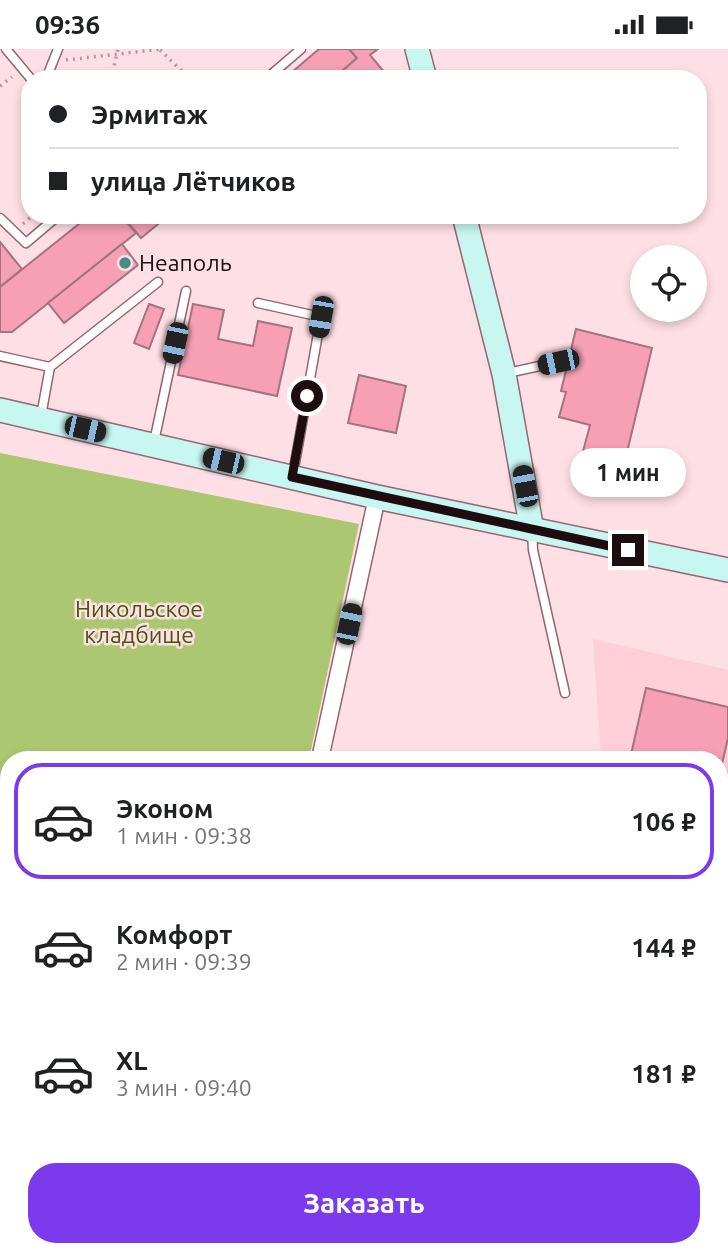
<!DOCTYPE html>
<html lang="ru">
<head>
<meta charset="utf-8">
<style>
  body { margin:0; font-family:Ubuntu,sans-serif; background:#f6f6f6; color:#202124; height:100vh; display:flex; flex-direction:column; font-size:26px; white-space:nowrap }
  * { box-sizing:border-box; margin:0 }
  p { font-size:23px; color:#757577 }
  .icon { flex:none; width:38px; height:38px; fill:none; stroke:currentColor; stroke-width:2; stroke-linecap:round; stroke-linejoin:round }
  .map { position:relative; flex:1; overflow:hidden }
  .sheet { position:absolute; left:0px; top:702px; width:728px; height:506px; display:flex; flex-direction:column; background:#fff; border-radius:28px 28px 0 0; box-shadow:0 4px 10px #0003 }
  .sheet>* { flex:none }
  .top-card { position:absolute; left:21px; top:21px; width:686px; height:154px; border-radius:28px; box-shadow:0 4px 10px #0003; display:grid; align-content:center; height:154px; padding:0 28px; background:#fff }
  .fabs { position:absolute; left:630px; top:196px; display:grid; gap:14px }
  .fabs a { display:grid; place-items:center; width:77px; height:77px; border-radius:50%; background:#fff; box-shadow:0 4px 10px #0003; font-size:35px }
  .end { position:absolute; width:32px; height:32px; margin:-16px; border:9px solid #1d0d11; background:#fff; box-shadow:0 0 0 4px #fff }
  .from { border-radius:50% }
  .bubble { position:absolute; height:49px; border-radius:24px; background:#fff; box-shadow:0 4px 10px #0003; font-size:23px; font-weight:600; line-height:49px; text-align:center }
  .car { position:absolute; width:21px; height:42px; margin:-21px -10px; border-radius:9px; box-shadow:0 0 5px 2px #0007; background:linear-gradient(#222 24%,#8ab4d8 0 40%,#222 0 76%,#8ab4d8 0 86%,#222 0) }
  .top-card b { display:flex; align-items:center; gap:24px; height:66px; font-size:26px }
  .top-card b+b { border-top:2px solid #e0e0e0 }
  .top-card i { width:18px; height:18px; background:#202124 }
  ul { padding:12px 0 0; list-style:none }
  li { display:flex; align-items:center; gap:21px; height:116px; margin:0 14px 10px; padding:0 14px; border:4px solid transparent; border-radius:28px }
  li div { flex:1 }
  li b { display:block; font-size:26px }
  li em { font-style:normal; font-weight:600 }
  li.selected { border-color:#7c3aed }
  li>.icon { width:63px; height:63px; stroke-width:1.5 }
  .cta { display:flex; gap:14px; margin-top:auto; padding:14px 28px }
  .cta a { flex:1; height:80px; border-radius:28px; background:#7c3aed; color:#fff; font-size:28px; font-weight:600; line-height:80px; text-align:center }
  .status { display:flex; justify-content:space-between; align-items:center; height:49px; padding:0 35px; background:#fff; direction:ltr }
  .status svg { height:19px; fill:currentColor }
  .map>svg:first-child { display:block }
  .built { fill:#feced9 }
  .green { fill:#abc771 }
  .building { fill:#f69fb5; stroke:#a2747f; stroke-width:2 }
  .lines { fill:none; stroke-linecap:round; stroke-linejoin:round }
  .lane-casing { stroke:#936670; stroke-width:11 }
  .street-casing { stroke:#936670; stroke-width:19 }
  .secondary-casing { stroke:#936670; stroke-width:26 }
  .path { stroke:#b2989e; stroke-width:3.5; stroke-dasharray:2 5; stroke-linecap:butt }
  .lane { stroke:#fff; stroke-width:8 }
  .street { stroke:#fff; stroke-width:16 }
  .secondary { stroke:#c8f7f2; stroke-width:23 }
  .route { stroke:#1d0d11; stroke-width:9 }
  .poi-dot { fill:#498e84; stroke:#ffdfe6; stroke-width:2.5 }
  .labels { text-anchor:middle; stroke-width:5; stroke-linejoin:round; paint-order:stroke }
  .poi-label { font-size:23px; fill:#1d0d11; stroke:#ffdfe6; text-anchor:start }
  .park-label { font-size:23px; fill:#45580f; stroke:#ffdfe6 }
</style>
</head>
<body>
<div class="status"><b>09:36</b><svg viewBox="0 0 49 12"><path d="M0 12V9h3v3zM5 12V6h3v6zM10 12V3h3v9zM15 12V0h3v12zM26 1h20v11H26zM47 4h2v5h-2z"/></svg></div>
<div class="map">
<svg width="728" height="1207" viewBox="0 0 728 1207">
  <rect width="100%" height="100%" fill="#ffdfe6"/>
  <polygon class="built" points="593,590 728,621 728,795 719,804 719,710 601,710"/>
  <polygon class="green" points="0,404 359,475 309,710 9,710 9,1199 206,1199 204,1207 0,1207"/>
  <g class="building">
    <polygon points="319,0 349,0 357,9 333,30 284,30"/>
    <polygon points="349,0 378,0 370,6 390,30 333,30 357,9"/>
    <polygon points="90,166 121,166 136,184 12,283 0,283 0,238"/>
    <polygon points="121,166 169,166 141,189"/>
    <polygon points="0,193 22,220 0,238"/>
    <polygon points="122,195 138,216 64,274 48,254"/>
    <polygon points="149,255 164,260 149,300 134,294"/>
    <polygon points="193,255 224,261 218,290 253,297 258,272 292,279 277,347 178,326"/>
    <polygon points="576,280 652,299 623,420 581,410 590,376 559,368 566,343 561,342"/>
    <polygon points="359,326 406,337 396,384 348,374"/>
    <polygon points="646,639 728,658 728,689 719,728 719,710 630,710"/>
    <polygon points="658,1199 705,1199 710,1202 707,1207 672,1207"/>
  </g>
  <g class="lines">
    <defs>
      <g id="lane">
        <polyline points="6,0 31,30"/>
        <polyline points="46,30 58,0"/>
        <polyline points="266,30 301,0"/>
        <polyline points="0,169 26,194 59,166"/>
        <polyline points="469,172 492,166"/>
        <polyline points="258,254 321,268 293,425"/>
        <polyline points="0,307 50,318 41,367"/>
        <polyline points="50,318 158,233"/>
        <polyline points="507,324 558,313"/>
        <polyline points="154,393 186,242"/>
        <polyline points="532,482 533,501 565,644"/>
      </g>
      <g id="street">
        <polyline points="320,710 377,448"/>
        <polyline points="719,1062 728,1047"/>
        <polyline points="213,1207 215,1199"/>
        <polyline points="635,1207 640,1199"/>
      </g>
      <g id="secondary">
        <polyline points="417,0 425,30"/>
        <polyline points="464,166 504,325 532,481"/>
        <polyline points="0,361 377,448 728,521"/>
      </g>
    </defs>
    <use href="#lane" class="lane-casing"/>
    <use href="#street" class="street-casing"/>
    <use href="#secondary" class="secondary-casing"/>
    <g class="path">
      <polyline points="160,1 190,30"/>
      <polyline points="66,11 162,0"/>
      <polyline points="111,30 118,0"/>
      <polyline points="0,37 12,28"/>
      <polyline points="23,175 33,166"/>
    </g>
    <use href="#lane" class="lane"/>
    <use href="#street" class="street"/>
    <use href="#secondary" class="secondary"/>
  </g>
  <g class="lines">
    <polyline class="route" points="307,347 292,428 628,501"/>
  </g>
  <circle class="poi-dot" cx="125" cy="214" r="7"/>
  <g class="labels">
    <g class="poi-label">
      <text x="139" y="222">Неаполь</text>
    </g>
    <g class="park-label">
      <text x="139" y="568">Никольское<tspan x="139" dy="26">кладбище</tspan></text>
    </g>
  </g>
</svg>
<div class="fabs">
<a><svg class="icon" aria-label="locate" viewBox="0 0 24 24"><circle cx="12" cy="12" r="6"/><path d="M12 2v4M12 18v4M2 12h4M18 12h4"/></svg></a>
</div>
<i class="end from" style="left:307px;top:347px"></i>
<i class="end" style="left:628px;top:501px"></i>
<div class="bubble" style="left:570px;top:399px;width:116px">1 мин</div>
<i class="car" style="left:321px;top:268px;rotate:190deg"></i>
<i class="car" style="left:175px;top:294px;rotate:192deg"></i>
<i class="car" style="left:558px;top:313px;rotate:258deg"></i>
<i class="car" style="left:85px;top:380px;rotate:103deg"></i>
<i class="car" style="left:223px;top:412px;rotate:283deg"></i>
<i class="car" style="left:525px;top:437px;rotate:349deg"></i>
<i class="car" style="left:349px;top:575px;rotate:12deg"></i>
<div class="top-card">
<b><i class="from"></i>Эрмитаж</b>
<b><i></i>улица Лётчиков</b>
</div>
<section class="sheet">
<ul>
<li class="selected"><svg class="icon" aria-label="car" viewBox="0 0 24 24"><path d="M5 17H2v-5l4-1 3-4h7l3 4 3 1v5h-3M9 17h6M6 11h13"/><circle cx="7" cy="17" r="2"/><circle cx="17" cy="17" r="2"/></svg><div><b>Эконом</b><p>1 мин · 09:38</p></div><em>106 ₽</em></li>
<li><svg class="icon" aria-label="car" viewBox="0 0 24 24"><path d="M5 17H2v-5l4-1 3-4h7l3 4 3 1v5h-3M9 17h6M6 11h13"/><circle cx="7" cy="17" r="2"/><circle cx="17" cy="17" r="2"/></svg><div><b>Комфорт</b><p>2 мин · 09:39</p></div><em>144 ₽</em></li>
<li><svg class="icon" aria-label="car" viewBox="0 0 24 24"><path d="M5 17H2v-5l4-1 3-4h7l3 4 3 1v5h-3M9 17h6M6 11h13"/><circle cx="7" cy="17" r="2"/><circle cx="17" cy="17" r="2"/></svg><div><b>XL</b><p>3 мин · 09:40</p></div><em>181 ₽</em></li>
</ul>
<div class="cta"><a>Заказать</a></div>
</section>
</div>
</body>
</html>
